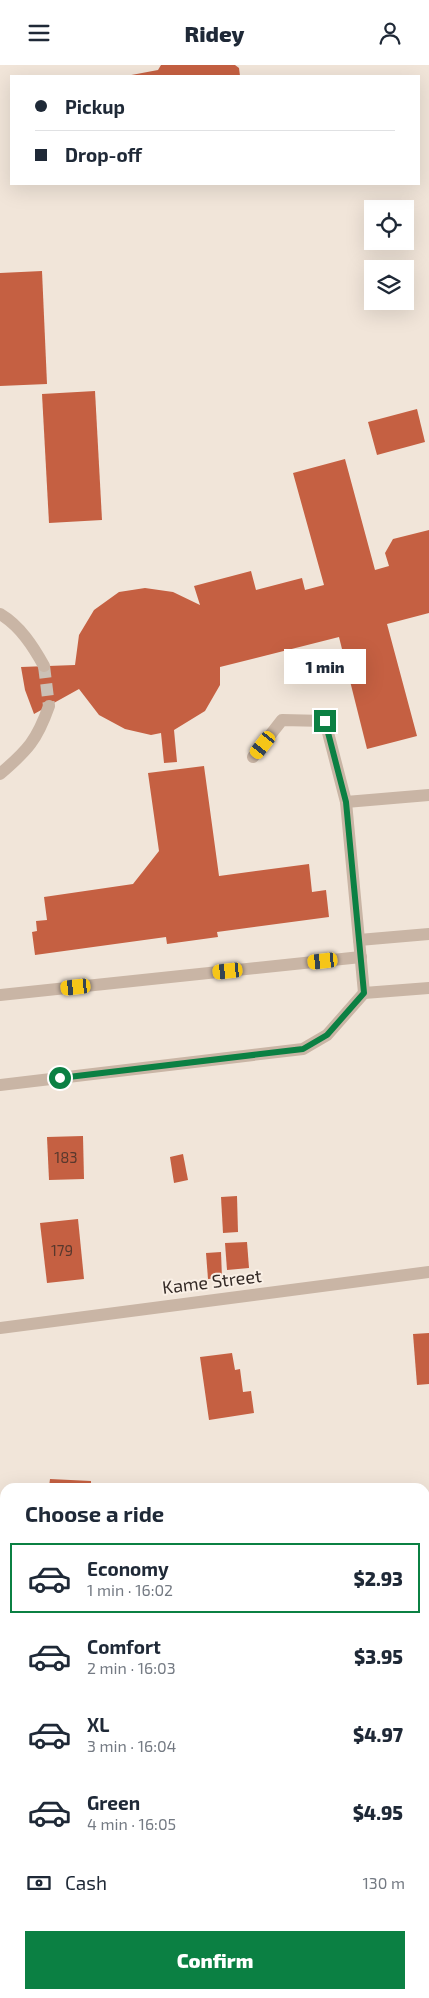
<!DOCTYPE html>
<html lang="en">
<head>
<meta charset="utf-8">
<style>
  body { margin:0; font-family:"Exo 2",sans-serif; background:#f2f2f3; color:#1f2937; height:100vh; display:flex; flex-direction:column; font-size:19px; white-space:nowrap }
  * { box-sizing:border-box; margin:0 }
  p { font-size:16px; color:#747a83 }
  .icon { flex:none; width:28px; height:28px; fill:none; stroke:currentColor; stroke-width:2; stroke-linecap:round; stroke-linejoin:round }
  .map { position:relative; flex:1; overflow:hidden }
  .side { position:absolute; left:0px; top:1418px; width:430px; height:516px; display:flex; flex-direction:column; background:#fff; border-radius:15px 15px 0 0; box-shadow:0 5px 20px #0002 }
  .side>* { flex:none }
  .banner { position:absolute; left:10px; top:10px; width:410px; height:110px; border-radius:0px; box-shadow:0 5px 20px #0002; display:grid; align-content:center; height:110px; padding:0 25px; background:#fff }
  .buttons { position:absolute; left:364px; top:135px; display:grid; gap:10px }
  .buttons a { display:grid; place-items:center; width:50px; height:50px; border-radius:0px; background:#fff; box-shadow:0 5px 20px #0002; font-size:25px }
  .end { position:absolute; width:22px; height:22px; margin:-11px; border:6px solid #0b8043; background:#fff; box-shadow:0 0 0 2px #fff }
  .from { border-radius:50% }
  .bubble { position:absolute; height:35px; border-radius:0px; background:#fff; box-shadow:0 5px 20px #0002; font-size:16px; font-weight:800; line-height:35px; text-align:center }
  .car { position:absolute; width:15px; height:30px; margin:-15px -8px; border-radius:6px; box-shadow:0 0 4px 1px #0007; background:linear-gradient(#f5c518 24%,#345 0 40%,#f5c518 0 76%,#345 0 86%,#f5c518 0) }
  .banner b { display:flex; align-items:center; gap:18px; height:48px; font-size:19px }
  .banner b+b { border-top:1px solid #e0e1e3 }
  .banner i { width:12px; height:12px; background:#1f2937 }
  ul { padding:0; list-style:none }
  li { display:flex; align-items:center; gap:15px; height:70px; margin:0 10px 8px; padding:0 15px; border:2px solid transparent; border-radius:0px }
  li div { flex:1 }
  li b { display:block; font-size:19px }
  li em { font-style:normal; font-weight:800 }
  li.current { border-color:#0b8043 }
  li>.icon { width:45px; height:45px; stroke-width:1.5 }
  h2 { padding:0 25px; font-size:22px; line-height:60px }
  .pay { display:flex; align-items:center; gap:12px; height:55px; padding:0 25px; font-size:19px }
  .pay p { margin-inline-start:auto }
  .cta { display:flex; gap:10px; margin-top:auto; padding:10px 25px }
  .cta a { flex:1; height:58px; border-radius:0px; background:#0b8043; color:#fff; font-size:20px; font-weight:800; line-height:58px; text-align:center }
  header { display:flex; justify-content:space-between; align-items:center; height:65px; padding:0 25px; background:#fff; font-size:22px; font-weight:800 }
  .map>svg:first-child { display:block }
  .building { fill:#c56042 }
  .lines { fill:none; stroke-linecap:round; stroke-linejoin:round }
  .minor-tunnel { stroke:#cbc0b5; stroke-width:12; stroke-dasharray:12 6; stroke-linecap:butt }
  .minor { stroke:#c9b5a5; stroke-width:12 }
  .route { stroke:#0b8043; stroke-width:6 }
  .labels { text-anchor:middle; stroke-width:4; stroke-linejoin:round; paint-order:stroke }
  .number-label { font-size:15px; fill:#58382d }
  .street-label { font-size:18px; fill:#342a26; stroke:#f9efe5 }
</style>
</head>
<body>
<header><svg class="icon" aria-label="menu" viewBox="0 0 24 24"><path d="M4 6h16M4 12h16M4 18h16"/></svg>Ridey<svg class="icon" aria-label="person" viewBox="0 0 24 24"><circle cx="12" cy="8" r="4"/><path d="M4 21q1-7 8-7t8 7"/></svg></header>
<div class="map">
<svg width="429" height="1933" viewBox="0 0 429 1933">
  <rect width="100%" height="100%" fill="#f1e5d9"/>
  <g class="building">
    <polygon points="161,0 235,0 239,3 240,11 126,11 158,5"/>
    <polygon points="42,206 47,319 0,321 0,208"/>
    <polygon points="95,326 102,455 49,458 42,329"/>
    <polygon points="417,344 425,377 377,390 368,357"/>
    <polygon points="345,394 375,505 389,501 385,488 393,474 429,465 429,548 387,559 417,671 367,684 339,572 220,602 220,620 205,646 174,665 177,697 164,698 161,668 151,670 125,664 99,650 79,624 34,649 25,625 21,602 75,600 79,570 94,545 119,527 145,523 173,527 200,540 194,521 251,506 256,525 302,513 305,525 324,520 293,408"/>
    <polygon points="204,701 219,811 309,799 312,827 326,825 329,852 217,867 218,872 167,879 166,872 35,890 32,867 37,866 36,856 47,855 44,832 133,819 159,786 148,708"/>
    <polygon points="83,1071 84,1114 49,1115 47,1072"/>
    <polygon points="183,1089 188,1115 174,1118 170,1092"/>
    <polygon points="237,1131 238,1167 223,1168 221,1132"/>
    <polygon points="78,1154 84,1214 47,1218 40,1158"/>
    <polygon points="247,1177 249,1203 227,1205 225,1178"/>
    <polygon points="221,1187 222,1213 208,1214 206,1188"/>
    <polygon points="429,1268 429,1319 417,1320 413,1269"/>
    <polygon points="232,1288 235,1305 240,1304 243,1327 251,1326 254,1348 209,1355 200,1292"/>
    <polygon points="50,1414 91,1416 91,1422 49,1422"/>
    <rect x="77" y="1929" width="38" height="4"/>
  </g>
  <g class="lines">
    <polyline class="minor-tunnel" points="44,601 49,641"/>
    <g class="minor">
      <path d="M0,549C20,561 33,581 44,601"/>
      <polyline points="253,692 282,655 325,656 346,737"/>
      <path d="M0,709C28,685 37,675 49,641"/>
      <polyline points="359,875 429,869"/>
      <polyline points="364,928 429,923"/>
      <polyline points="0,930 361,892"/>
      <polyline points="0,1020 303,984 327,970 364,928 346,737 429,730"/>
      <polyline points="0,1263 429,1207"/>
    </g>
  </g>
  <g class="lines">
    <polyline class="route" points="60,1013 303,984 327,970 364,928 346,737 325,656"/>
  </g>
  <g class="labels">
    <g class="number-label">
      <text x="66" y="1098">183</text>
      <text x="62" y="1191">179</text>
    </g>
    <g class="street-label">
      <text transform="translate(212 1217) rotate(-7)" y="6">Kame Street</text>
    </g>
  </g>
</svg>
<div class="buttons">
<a><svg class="icon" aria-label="locate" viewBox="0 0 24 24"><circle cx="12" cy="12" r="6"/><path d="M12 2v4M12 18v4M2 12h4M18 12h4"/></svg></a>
<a><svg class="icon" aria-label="layers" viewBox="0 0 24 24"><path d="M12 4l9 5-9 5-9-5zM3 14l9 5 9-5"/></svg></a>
</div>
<i class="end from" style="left:60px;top:1013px"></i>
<i class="end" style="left:325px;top:656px"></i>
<div class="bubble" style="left:284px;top:584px;width:82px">1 min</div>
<i class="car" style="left:263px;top:680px;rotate:218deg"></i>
<i class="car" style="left:323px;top:896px;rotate:264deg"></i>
<i class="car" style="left:228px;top:906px;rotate:264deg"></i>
<i class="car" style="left:76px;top:922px;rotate:264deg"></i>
<div class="banner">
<b><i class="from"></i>Pickup</b>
<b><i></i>Drop-off</b>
</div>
<section class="side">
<h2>Choose a ride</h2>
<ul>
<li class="current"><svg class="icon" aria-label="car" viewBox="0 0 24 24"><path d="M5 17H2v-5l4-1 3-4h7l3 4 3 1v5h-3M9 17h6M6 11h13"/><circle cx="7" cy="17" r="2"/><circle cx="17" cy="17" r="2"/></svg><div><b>Economy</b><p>1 min · 16:02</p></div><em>$2.93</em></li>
<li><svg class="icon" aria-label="car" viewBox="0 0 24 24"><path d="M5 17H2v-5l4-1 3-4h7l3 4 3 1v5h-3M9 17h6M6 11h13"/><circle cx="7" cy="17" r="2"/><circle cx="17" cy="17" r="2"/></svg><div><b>Comfort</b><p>2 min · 16:03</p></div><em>$3.95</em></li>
<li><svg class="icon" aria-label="car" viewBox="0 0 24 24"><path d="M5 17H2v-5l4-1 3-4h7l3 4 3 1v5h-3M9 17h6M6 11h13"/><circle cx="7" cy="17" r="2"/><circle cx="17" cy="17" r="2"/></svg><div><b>XL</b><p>3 min · 16:04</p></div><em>$4.97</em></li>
<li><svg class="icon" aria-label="car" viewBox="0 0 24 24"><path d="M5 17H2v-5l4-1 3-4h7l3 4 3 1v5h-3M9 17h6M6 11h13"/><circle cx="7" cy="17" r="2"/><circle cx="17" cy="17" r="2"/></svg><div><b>Green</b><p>4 min · 16:05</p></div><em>$4.95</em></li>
</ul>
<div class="pay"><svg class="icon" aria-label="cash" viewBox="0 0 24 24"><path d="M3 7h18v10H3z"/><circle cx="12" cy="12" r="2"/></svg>Cash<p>130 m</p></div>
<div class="cta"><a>Confirm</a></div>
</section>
</div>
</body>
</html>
